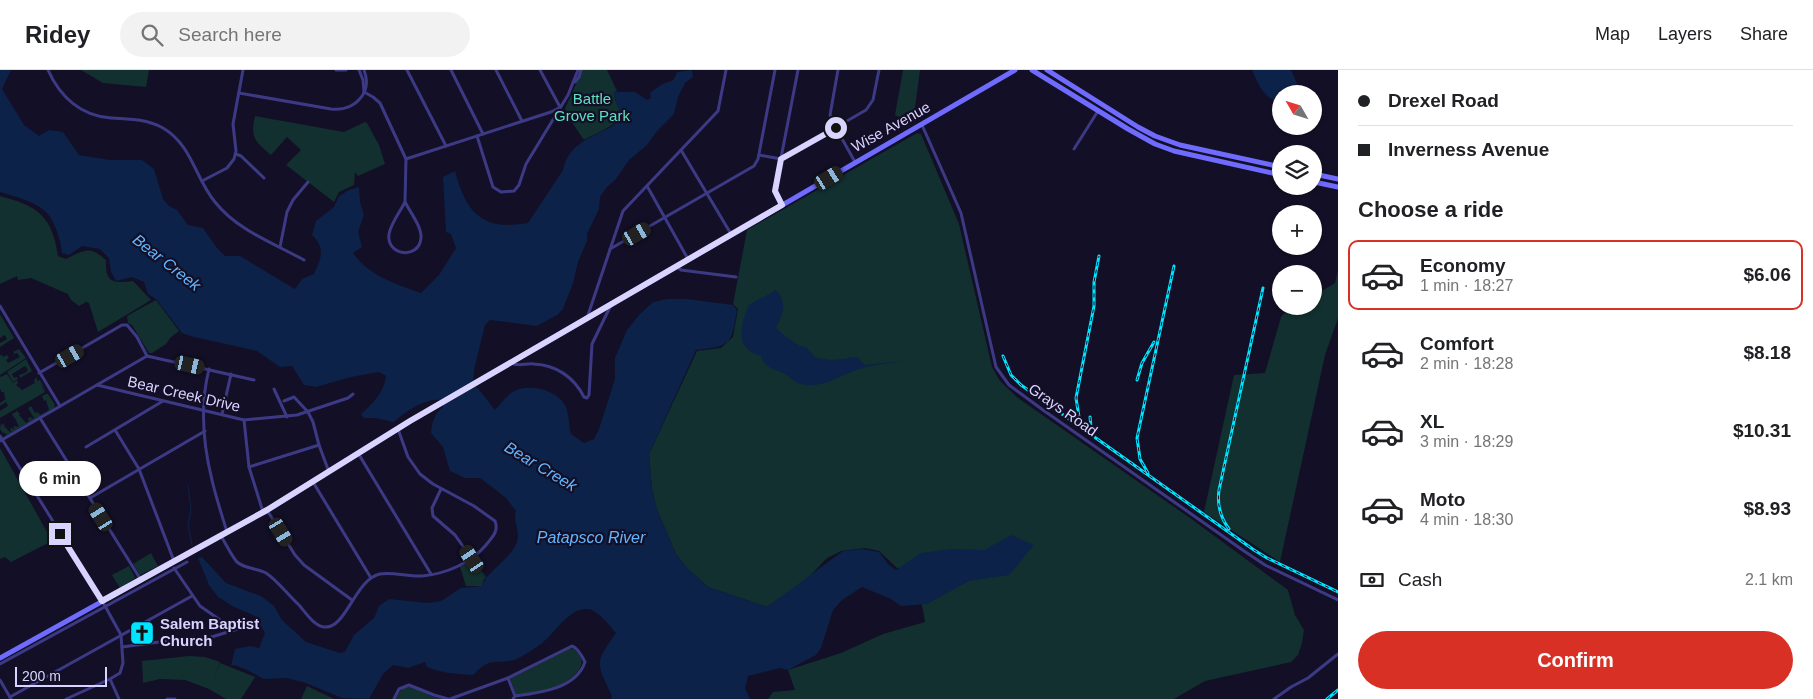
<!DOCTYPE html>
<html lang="en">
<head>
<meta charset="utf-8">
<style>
  body { margin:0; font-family:Helvetica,sans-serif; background:#f2f2f2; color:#202124; height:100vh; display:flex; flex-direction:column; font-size:19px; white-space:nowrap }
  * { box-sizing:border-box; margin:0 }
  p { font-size:16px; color:#757577 }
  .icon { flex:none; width:28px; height:28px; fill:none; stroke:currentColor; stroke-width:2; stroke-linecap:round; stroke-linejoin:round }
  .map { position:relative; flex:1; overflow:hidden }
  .sheet { display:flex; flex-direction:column; background:#fff; width:475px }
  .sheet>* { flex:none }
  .banner { display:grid; align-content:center; height:110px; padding:0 20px; background:#fff }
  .needle { width:32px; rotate:309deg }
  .fabs { position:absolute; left:1272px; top:15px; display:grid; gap:10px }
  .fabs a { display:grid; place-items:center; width:50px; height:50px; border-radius:50%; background:#fff; box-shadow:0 1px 4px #0004; font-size:25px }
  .scale { position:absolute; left:15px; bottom:12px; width:92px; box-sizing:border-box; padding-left:5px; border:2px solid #d9d4ff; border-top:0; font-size:14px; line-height:18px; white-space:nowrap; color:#d9d4ff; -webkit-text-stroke:4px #130f26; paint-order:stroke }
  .end { position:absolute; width:22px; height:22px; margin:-11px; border:6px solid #d9d4ff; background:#111; box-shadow:0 0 0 2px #111 }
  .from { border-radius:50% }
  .bubble { position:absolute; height:35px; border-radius:18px; background:#fff; box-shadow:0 1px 4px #0004; font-size:16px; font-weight:600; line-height:35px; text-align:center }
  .car { position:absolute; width:15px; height:30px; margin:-15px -8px; border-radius:6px; box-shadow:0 0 4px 1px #0007; background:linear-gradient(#222 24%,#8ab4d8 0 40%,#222 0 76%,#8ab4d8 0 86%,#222 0) }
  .banner b { display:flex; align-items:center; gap:18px; height:48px; font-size:19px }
  .banner b+b { border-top:1px solid #e0e0e0 }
  .banner i { width:12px; height:12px; background:#202124 }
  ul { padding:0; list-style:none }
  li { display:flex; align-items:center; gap:15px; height:70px; margin:0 10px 8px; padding:0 10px; border:2px solid transparent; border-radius:10px }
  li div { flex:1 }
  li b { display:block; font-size:19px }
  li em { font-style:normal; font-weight:600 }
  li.selected { border-color:#d93025 }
  li>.icon { width:45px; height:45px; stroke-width:1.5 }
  h2 { padding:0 20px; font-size:22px; line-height:60px }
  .pay { display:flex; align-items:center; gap:12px; height:55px; padding:0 20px; font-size:19px }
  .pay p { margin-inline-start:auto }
  .action { display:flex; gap:10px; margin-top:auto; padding:10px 20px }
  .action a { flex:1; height:58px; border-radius:30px; background:#d93025; color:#fff; font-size:20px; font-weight:600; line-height:58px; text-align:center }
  header { display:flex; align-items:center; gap:30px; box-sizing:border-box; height:70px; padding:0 25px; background:#fff; border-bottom:1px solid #e0e0e0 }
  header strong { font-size:24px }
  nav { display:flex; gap:28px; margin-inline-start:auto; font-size:18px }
  .search { width:350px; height:45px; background:#f2f2f2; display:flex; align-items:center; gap:12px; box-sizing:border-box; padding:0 18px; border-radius:28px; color:#757577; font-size:19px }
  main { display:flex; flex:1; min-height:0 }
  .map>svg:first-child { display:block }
  .green { fill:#12302f }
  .water { fill:#0c2248 }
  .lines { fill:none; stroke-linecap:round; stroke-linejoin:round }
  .stream { stroke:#0c2248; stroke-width:1 }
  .street { stroke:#3d3a85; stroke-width:3 }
  .secondary { stroke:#6f6bff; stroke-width:5 }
  .rail-casing { stroke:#00e5ff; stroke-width:3 }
  .rail { stroke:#130f26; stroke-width:1; stroke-dasharray:4; stroke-linecap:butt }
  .route { stroke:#d9d4ff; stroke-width:6 }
  .labels { text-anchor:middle; stroke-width:4.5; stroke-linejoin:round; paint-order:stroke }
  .park-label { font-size:15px; fill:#5fe0c0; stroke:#130f26 }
  .street-label { font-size:15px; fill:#d9d4ff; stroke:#130f26 }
  .poi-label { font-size:15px; font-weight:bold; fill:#d9d4ff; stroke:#130f26; text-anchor:start }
  .water-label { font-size:16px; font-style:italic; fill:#62b6ff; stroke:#130f26 }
</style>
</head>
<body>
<header>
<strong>Ridey</strong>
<div class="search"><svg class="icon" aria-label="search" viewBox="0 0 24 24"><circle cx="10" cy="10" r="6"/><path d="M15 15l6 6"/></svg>Search here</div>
<nav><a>Map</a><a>Layers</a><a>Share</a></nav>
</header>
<main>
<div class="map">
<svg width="1338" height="629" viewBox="0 0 1338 629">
  <rect width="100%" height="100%" fill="#130f26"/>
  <g class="green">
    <polygon points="81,0 149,0 146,17 103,13"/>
    <path d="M582,0H607L617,21L614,22C614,30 620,38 621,45C621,54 592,65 584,70L569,48V44L565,39Z"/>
    <polygon points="903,0 920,0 914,45 906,42 901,48 895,45"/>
    <path d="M255,46L344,62L365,52L367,53L379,75L385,94L358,106L355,102L354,115L339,122L334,132L286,95L301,80L287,67L271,85C255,71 250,68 255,46Z"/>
    <polygon points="917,63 921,64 959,154 992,297 1000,311 1018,328 1190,448 1288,520 1295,545 1304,560 1302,573 1298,585 1291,592 1205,611 1174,629 768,629 773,622 795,620 788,600 841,583 883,564 925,552 922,535 908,497 897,498 879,481 865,478 841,481 827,488 806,510 767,537 708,517 688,499 676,484 657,440 652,419 649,384 697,281 721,278 733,267 738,239 733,234 747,160"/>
    <path d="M0,126C38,136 52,146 58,186L66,189C85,180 89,175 106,190C105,212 113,214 133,211L151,230L98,262L89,233L86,232L79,236L71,230L68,224L31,208L18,210L17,206L0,214Z"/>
    <polygon points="1338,200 1338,248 1325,285 1280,492 1204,442 1234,305 1265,303 1281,247 1291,236 1314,236 1314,226 1335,213"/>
    <polygon points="156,230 179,261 170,268 166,274 152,283 149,283 132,255 128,253 127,246"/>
    <polygon points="0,244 14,268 0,277 0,273 7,269 5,265 0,268"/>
    <polygon points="19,279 26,288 0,305 0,285 2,285 3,287 7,285 9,288 6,290 8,293 20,287 17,283 15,284 13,282"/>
    <polygon points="26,289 32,301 20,308 19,305 25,303 28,300 25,296 12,304 14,308 17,307 18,309 13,312 7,302"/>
    <polygon points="7,304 13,313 17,310 18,313 16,315 22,320 35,313 34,310 37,307 37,311 40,310 46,321 40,313 45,322 0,348 0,341 8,336 6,332 0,336 0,333 7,328 5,329 4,322 1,322 1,319 0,320 0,307"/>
    <polygon points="46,324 48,324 55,335 54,338 7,365 3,362 4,365 0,359 1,353 2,355 5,353 4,356 10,362 11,362 10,358 15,359 13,356 19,357 15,348 14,348 12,344 17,341 20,344 19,345 26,353 29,351 28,348 31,347 32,349 34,348 28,338 31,336 35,343 38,342 40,345 49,340 46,330 44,331 42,326"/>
    <polygon points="0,378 52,471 11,492 5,487 0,489"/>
    <polygon points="151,483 158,496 140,505 133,494"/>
    <polygon points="473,490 486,508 484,509 482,516 466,516 460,497"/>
    <polygon points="129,496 135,507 134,509 120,518 112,505"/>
    <path d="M570,578C575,579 578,583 581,588C586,601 562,616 551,619C540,622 528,623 516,625L510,608Z"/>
    <polygon points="189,586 205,587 220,592 212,613 220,593 255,607 241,629 226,629 209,619 185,610 160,609 143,613 142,591"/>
    <polygon points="307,616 334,629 301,629"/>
    <path d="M414,616L431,626L441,629H396C400,619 403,617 414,616Z"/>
  </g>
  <g class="water">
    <path d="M0,0H11L2,19L24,55L39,66L49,60L63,62L79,85L110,90H142L154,99L163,129L169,136L177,140L188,155L203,158L217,178L225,186H240L295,219L302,209L314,204C321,189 326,178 312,165L316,151L334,137L339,126L349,120L359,117L360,132L364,145L358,162L362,177L353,183C369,206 396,214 421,223L439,205L456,178L451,164L446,162L443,107L455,101C462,128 473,153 504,155C512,155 520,154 528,153L563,100C570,64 615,63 620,48C622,41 614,30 614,22H635L647,30L651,28L650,23C654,20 657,17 661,15C670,10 673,14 677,2L692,0L693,7L685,13L678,27L674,44L657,61L647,75L629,90L616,109L607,117L600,127L599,139L587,164V171L578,192L573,213L563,239L557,245L537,256L490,250L485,255L474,300L473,314C481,320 488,332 495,340C500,335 505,327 511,323C526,312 558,319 566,337C569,345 569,356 571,364L584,373L594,369L599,359L615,309V288L627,260L639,245L653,232L667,229H687L733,235L737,240C731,275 732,276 696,280L649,384L652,419L657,440L676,484L688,499L708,517L767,537L843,481L862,479L879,482L889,495L896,500L921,483L951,479L984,480L1011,465L1034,475L1009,505L969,511L927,534L901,536L891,529L862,517L842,530L833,540L821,578L816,585L788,600L780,598L748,606L745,618L750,629H611L612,626C596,592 594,594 616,563C610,556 597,539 587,539C569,538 556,562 541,574C534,579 522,587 514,590C492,595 492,586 473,605C456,604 442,603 427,597L425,592L408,598L393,595L383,604L369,629L342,628L306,613L287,608L264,609L245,599L234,595L231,596L235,579L250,576L259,578L265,563L255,546L234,537L218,527L209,515L198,488L202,487L226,513L261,526L274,536L282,550L306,572L340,583L345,582L354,565L374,548L379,536L389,529L428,533L441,531L461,518L482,516C487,501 509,490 516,474C522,462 512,452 516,441L505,427L480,408H465L450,401L443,377L431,363C432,352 434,344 443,337L441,330C425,328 405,342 394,352L375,348H364L361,344C373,333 384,323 386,306L379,302L351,307L316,317L304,315L292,296L280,297L257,281L194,267L182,263L156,229L148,224L144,212L132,207L116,211L111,202L109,188L100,179L82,176L69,185L62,183C61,171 55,152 47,143C37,132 14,126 0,122Z"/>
    <path d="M1252,0H1291L1299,18L1298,24H1281V34C1263,27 1259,16 1252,0Z"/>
    <path d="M775,220C788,232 783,244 776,258L786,267L800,276L806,277L816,288L832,290L858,287L864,295L901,291C889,294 875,294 863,298C843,303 827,317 805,315C795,314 790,306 781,302C772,299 764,296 761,286C734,279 741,256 748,236C756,229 767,227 775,220Z"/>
  </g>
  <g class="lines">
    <g class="stream">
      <polyline points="188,415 191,440 188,455 192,475"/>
      <polyline points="473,484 474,490 487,508"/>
    </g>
    <g class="street">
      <path d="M48,0C60,27 81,46 111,48C130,49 146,49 163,58C192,75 195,108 215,132C237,160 273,173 304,190"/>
      <polyline points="336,0 346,0"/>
      <polyline points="359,0 363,10 364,22"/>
      <polyline points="407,0 446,76"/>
      <polyline points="451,0 483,64"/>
      <polyline points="496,0 522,51"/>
      <polyline points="540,0 560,37"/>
      <polyline points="838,0 830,45 836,58 855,92"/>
      <polyline points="575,12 579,7 581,0"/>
      <polyline points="364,22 373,27 380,33 406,89 405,132"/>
      <path d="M239,23L331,39C354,42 373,23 364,0"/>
      <polyline points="922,55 961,143 996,297 1009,315 1043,340 1244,481 1265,495 1338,530"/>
      <polyline points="477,66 493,117 501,122 514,121 519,115 526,94 568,25 578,0"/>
      <polyline points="1074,79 1098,41"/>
      <polyline points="681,80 731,164"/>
      <polyline points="236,84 241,86 264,108"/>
      <polyline points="759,85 781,89 866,40 873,30 879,0"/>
      <polyline points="406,89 551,42 559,38"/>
      <polyline points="202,111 227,98 234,89 236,81 233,54 243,0"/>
      <polyline points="647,116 688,189"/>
      <path d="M405,132C410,142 422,157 421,168C419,190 386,186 389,164C391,153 400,142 405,132Z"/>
      <polyline points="782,135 776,126 775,119 798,0"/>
      <polyline points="280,177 287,142 293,130 308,112"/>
      <polyline points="610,179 754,96 758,89 775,0"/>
      <polyline points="676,196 681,200 736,207"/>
      <polyline points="0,236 60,336"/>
      <polyline points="587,248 623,141 718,41 726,0"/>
      <polyline points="147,286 254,310"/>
      <path d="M511,293C518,297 526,293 534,294C556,295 574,307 584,327L587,328L589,325L592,274L611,235"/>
      <path d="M209,299C200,335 203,374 212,410C216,428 222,445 227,462"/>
      <polyline points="39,303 122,255 127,255 137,267 147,286"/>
      <polyline points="97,315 244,350 297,345 348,328 353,324"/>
      <polyline points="274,319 287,347"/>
      <polyline points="284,331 294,327 308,342 313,352 319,375 329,402"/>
      <polyline points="222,344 231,304"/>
      <polyline points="40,348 141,510"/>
      <polyline points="244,350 249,397 263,442"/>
      <polyline points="115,360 139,399 174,491"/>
      <polyline points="0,366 100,527 121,565 123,593 120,603 110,609 66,629"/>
      <polyline points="0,371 147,286"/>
      <polyline points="86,377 163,331"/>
      <polyline points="358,383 431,504"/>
      <polyline points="249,397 319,375"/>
      <polyline points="313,412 371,508"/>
      <polyline points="441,419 432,438 433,446 455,465 472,489"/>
      <polyline points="90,428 205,361"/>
      <polyline points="267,440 295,485 304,495 352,530"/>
      <path d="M221,466C226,474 231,485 237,492C245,499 257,498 266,503C278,511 288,525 299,535C305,542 314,556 324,557C346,560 355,509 380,504C394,502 409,507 422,506C446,504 471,493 486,475C492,467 499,462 495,451L474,436L433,414L420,404L408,387L398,359"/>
      <polyline points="174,498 200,536 233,559"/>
      <polyline points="122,577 189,568 205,569 241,558"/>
      <polyline points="0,594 187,492"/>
      <polyline points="508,608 515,626 513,629"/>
      <polyline points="110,609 119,629"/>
      <polyline points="0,610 11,629"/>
      <polyline points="10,627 192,526"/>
      <polyline points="167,629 175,629"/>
      <polyline points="394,629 399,619 409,615 434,625 448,629"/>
      <path d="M450,629L508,608L572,576C578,578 582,586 585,592C576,619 539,623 515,626"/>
      <polyline points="1274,629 1291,617 1308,608 1338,584"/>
    </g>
    <g class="secondary">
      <polyline points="1032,0 1128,59 1155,74 1174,81 1281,105"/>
      <polyline points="1047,0 1138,57 1155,66 1180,75 1281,97"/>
      <polyline points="1314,104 1338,109"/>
      <polyline points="1314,112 1338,117"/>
      <polyline points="0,588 267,440 410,351 1015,0"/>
    </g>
    <defs>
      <g id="rail">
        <polyline points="1003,286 1011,305 1021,315 1254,480 1267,488 1338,522"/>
        <polyline points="1137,310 1142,293 1154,272"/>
        <polyline points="1090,347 1091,357 1094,364"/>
        <polyline points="1087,359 1079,347 1076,328 1094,236 1094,212 1099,186"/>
        <polyline points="1148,403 1140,389 1137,368 1174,196"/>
        <path d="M1229,459C1220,447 1217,434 1219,420L1263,218"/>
        <polyline points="1327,629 1338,620"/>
      </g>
    </defs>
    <use href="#rail" class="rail-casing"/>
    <use href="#rail" class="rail"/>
  </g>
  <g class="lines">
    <polyline class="route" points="60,464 102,531 267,440 410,351 782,135 775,121 781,89 836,58"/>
  </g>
  <defs>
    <symbol id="church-square" viewBox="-11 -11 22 22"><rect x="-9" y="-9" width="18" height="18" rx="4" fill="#00e5ff" stroke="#130f26"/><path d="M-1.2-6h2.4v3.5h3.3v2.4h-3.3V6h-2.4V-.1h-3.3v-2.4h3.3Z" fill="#111"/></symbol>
  </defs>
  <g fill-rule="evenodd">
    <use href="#church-square" x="128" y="549" width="28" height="28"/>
  </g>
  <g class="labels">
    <g class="park-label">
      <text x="592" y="34">Battle<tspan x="592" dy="17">Grove Park</tspan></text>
    </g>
    <g class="street-label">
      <text transform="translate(891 57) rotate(-29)" y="5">Wise Avenue</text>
      <text transform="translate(184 324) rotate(13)" y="5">Bear Creek Drive</text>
      <text transform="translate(1063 340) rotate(35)" y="5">Grays Road</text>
    </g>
    <g class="poi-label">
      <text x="160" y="559">Salem Baptist<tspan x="160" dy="17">Church</tspan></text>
    </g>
    <g class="water-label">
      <text transform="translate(167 192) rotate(38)" y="6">Bear Creek</text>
      <text transform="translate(541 396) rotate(31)" y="6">Bear Creek</text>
      <text x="591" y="473">Patapsco River</text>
    </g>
  </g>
</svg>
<div class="fabs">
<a><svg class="needle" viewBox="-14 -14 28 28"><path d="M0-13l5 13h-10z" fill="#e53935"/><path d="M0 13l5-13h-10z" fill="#757577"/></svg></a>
<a><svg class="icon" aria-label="layers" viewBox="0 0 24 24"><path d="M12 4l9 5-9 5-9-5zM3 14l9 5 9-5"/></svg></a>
<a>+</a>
<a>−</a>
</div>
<div class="scale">200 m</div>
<i class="end from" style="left:836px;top:58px"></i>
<i class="end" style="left:60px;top:464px"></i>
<div class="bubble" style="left:19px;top:391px;width:82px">6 min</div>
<i class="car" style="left:829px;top:108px;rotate:59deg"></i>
<i class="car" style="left:637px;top:164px;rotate:60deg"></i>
<i class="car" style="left:70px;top:286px;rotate:60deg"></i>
<i class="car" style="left:190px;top:295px;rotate:103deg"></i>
<i class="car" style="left:101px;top:447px;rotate:328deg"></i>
<i class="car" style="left:281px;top:462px;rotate:149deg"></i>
<i class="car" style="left:472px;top:489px;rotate:326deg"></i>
</div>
<section class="sheet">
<div class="banner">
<b><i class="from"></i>Drexel Road</b>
<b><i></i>Inverness Avenue</b>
</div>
<h2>Choose a ride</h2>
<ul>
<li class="selected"><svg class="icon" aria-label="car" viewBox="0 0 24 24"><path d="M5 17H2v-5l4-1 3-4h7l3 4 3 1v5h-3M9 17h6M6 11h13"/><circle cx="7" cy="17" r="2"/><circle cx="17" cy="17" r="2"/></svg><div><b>Economy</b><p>1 min · 18:27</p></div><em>$6.06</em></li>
<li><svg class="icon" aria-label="car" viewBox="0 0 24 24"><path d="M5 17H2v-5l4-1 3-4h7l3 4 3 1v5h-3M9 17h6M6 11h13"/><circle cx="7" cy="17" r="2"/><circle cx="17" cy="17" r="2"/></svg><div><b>Comfort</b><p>2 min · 18:28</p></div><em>$8.18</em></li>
<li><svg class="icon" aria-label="car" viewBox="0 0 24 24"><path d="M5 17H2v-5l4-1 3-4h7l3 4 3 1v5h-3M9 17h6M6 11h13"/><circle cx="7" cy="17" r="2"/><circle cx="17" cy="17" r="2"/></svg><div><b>XL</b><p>3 min · 18:29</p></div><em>$10.31</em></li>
<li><svg class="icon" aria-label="car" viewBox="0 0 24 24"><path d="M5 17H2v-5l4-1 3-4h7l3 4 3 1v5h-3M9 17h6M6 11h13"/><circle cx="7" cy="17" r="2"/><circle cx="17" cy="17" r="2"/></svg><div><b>Moto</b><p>4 min · 18:30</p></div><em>$8.93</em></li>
</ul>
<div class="pay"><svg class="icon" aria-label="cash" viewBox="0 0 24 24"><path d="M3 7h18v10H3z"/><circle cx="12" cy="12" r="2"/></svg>Cash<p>2.1 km</p></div>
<div class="action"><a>Confirm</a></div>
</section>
</main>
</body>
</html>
